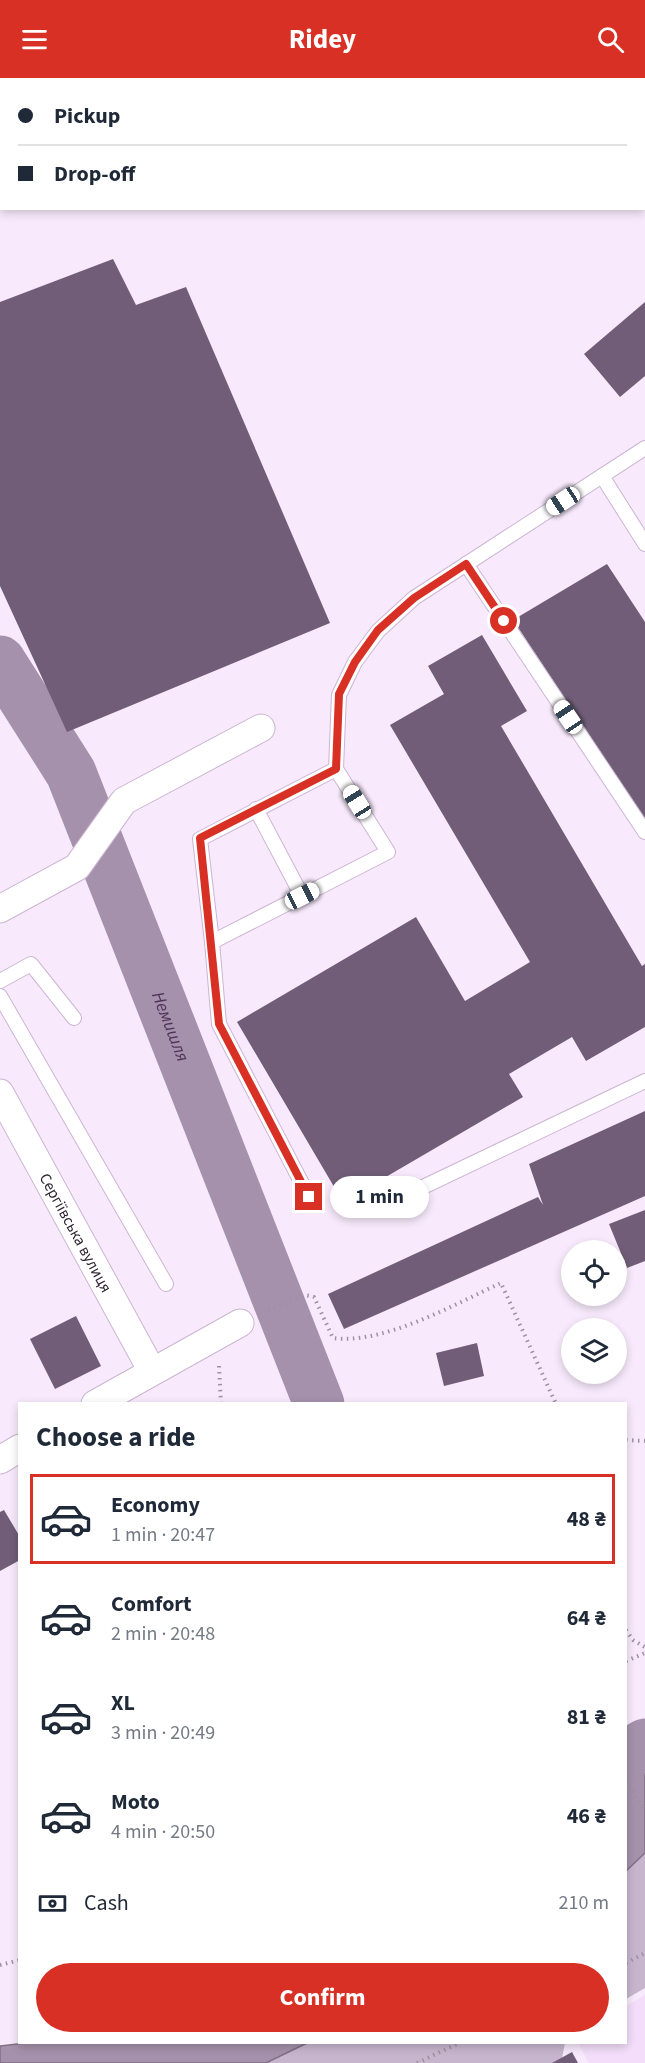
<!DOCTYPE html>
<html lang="en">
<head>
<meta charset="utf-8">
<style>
  body { margin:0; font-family:"Source Sans 3",sans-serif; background:#f2f2f3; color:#1f2937; height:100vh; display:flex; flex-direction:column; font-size:22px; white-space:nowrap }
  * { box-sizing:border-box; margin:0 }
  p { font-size:20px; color:#747a83 }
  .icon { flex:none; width:33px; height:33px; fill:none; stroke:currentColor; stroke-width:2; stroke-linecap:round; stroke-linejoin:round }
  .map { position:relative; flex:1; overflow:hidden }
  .details { position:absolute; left:18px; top:1324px; width:609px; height:642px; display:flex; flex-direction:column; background:#fff; border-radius:0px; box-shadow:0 3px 9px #0003 }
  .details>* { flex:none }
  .guide { position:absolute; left:0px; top:0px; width:645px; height:132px; box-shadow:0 3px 9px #0003; display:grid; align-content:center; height:132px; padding:0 18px; background:#fff }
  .fabs { position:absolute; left:561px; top:1162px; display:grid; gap:12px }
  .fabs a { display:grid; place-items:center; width:66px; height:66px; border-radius:50%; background:#fff; box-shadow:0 3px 9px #0003; font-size:30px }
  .end { position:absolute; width:27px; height:27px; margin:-14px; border:8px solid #d93025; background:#fff; box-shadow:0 0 0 3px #fff }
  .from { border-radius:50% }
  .bubble { position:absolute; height:42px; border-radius:21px; background:#fff; box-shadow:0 3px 9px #0003; font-size:20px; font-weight:700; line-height:42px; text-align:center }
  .car { position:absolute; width:18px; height:36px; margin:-18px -9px; border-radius:8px; box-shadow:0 0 4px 2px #0007; background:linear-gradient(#fff 24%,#345 0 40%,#fff 0 76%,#345 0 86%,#fff 0) }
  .guide b { display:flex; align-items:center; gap:21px; height:57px; font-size:22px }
  .guide b+b { border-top:2px solid #e0e1e3 }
  .guide i { width:15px; height:15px; background:#1f2937 }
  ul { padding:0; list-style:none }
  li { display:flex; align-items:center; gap:18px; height:90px; margin:0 12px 9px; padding:0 6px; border:3px solid transparent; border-radius:0px }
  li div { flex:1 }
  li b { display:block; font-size:22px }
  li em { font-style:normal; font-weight:700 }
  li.selected { border-color:#d93025 }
  li>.icon { width:54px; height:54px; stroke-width:1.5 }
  h2 { padding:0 18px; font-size:27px; line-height:72px }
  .pay { display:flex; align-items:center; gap:15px; height:66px; padding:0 18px; font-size:22px }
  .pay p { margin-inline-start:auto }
  .action { display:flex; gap:12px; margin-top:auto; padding:12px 18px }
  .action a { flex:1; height:69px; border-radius:36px; background:#d93025; color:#fff; font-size:24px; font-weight:700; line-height:69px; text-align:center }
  header { display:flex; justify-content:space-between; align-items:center; height:78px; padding:0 18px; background:#d93025; color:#fff; font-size:27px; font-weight:700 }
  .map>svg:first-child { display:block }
  .built { fill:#f3ddfa }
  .green { fill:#c7b5cd }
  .water { fill:#a591ab; stroke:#817086; stroke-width:1.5 }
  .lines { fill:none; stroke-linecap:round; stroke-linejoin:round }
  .river { stroke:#a591ab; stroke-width:51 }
  .building { fill:#715d77 }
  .lane-casing { stroke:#ccb5d3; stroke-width:16 }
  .street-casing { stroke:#ccb5d3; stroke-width:29 }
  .path { stroke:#9e92a1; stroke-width:4; stroke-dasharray:1.5 4.5; stroke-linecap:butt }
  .lane { stroke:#fff; stroke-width:14 }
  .street { stroke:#fff; stroke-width:27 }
  .route { stroke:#d93025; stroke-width:8 }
  .labels { text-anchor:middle; stroke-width:6; stroke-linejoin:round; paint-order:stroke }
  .street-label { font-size:16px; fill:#2d2430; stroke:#f8eafc }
  .water-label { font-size:18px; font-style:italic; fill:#503359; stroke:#f8eafc }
</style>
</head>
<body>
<header><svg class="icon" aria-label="menu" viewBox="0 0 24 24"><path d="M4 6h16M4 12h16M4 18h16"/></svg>Ridey<svg class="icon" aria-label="search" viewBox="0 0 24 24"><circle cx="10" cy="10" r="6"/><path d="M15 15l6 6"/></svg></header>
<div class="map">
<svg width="645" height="1985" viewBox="0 0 645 1985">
  <rect width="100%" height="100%" fill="#f8eafc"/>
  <polygon class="built" points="645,1917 645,1985 589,1985 578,1965 626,1965 626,1928"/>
  <g class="green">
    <polygon points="645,1775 645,1910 626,1921 626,1793"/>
    <polygon points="307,1965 565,1965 561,1985 266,1985"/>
  </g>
  <g class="water">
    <polygon points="645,1666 645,1775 626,1793 626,1677"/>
    <polygon points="26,1965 307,1965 266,1985 0,1985 0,1968"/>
  </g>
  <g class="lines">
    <g class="river">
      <path id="s1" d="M0,583L71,695L319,1326"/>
      <polyline points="626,1677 645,1666"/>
    </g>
  </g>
  <g class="building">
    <polygon points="113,181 136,227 186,209 330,545 67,654 0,508 0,224"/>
    <polygon points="645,224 645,298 620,319 584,276"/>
    <polygon points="607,486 645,544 645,741 513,542"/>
    <polygon points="482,557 527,633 501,648 642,888 645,886 645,949 586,983 572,959 509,996 523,1019 343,1124 237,944 416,839 465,923 530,884 390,647 444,616 428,588"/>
    <polygon points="645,1033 645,1118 344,1251 328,1216 538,1119 543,1127 529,1086"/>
    <polygon points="645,1132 645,1183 627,1190 609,1146"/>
    <polygon points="76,1238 101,1288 55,1311 30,1261"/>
    <polygon points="477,1265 484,1298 444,1308 436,1275"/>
    <polygon points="4,1432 20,1459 20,1482 0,1493 0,1434"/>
    <polygon points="572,1974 578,1985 552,1985"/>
  </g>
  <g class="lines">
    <defs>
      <g id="lane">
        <polyline points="602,398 645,466"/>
        <polyline points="466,486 645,754"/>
        <polyline points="256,731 302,818"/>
        <polyline points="212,864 200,761 336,691"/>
        <polyline points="0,903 31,886 74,940"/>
        <polyline points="0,918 166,1206"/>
        <polyline points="309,1119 219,946 212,864 388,774 336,691 339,617 355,584 378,553 414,520 645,370"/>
        <polyline points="379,1130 645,1003"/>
      </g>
      <g id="street">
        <polyline points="0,831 77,789 124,723 261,650"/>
        <path id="s2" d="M0,1015L152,1293"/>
        <polyline points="95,1326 240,1245"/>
        <polyline points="0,1382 20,1370"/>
      </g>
    </defs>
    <use href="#lane" class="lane-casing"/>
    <use href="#street" class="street-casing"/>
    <g class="path">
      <path d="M263,1235L305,1217L314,1219L333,1260C383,1267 455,1226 501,1205L556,1326"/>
      <polyline points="219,1288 221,1326"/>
      <polyline points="626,1362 645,1363"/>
      <polyline points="626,1552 633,1562 645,1569"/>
      <polyline points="626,1583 645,1575"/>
      <polyline points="626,1703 645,1733"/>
      <polyline points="626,1885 645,1875"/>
      <polyline points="0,1887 20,1882"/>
      <polyline points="417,1985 459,1965"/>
    </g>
    <use href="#lane" class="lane"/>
    <use href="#street" class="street"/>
  </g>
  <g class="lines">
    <polyline class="route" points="309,1119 219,946 200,760 336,691 339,616 355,584 378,552 414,520 466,486 504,543"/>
  </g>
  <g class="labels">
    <g class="street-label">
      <text dy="6" stroke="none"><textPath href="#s2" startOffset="159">Сергіївська вулиця</textPath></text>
    </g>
    <g class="water-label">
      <text dy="6" stroke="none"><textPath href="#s1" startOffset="405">Немишля</textPath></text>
    </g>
  </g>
</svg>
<div class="fabs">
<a><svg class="icon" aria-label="locate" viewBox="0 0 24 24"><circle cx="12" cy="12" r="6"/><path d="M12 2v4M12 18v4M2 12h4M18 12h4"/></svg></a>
<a><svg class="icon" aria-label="layers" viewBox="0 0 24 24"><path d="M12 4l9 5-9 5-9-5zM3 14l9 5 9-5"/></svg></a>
</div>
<i class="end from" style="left:504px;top:543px"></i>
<i class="end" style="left:309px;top:1119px"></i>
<div class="bubble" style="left:330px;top:1098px;width:99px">1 min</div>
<i class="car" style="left:563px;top:423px;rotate:237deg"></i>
<i class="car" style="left:568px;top:639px;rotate:326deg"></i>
<i class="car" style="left:357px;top:724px;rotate:328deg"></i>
<i class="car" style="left:302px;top:818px;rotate:63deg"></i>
<div class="guide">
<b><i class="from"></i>Pickup</b>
<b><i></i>Drop-off</b>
</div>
<section class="details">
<h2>Choose a ride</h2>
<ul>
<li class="selected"><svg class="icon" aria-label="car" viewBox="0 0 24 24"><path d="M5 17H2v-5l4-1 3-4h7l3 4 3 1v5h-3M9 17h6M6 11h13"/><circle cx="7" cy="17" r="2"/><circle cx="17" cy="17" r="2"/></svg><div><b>Economy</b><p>1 min · 20:47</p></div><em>48 ₴</em></li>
<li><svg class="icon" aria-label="car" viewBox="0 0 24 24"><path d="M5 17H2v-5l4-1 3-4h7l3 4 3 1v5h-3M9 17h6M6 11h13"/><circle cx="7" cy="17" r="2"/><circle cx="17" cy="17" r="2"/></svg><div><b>Comfort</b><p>2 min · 20:48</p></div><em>64 ₴</em></li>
<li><svg class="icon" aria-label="car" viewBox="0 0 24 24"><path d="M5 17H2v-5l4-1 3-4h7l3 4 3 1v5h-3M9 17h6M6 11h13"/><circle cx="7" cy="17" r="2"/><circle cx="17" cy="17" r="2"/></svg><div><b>XL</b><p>3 min · 20:49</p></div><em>81 ₴</em></li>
<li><svg class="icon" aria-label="car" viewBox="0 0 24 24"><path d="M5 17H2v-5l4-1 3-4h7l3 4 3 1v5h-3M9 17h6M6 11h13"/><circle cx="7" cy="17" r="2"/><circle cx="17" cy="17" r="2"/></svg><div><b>Moto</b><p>4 min · 20:50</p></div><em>46 ₴</em></li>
</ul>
<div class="pay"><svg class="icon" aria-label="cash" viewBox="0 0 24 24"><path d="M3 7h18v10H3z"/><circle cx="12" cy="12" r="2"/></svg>Cash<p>210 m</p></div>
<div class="action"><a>Confirm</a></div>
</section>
</div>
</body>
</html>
